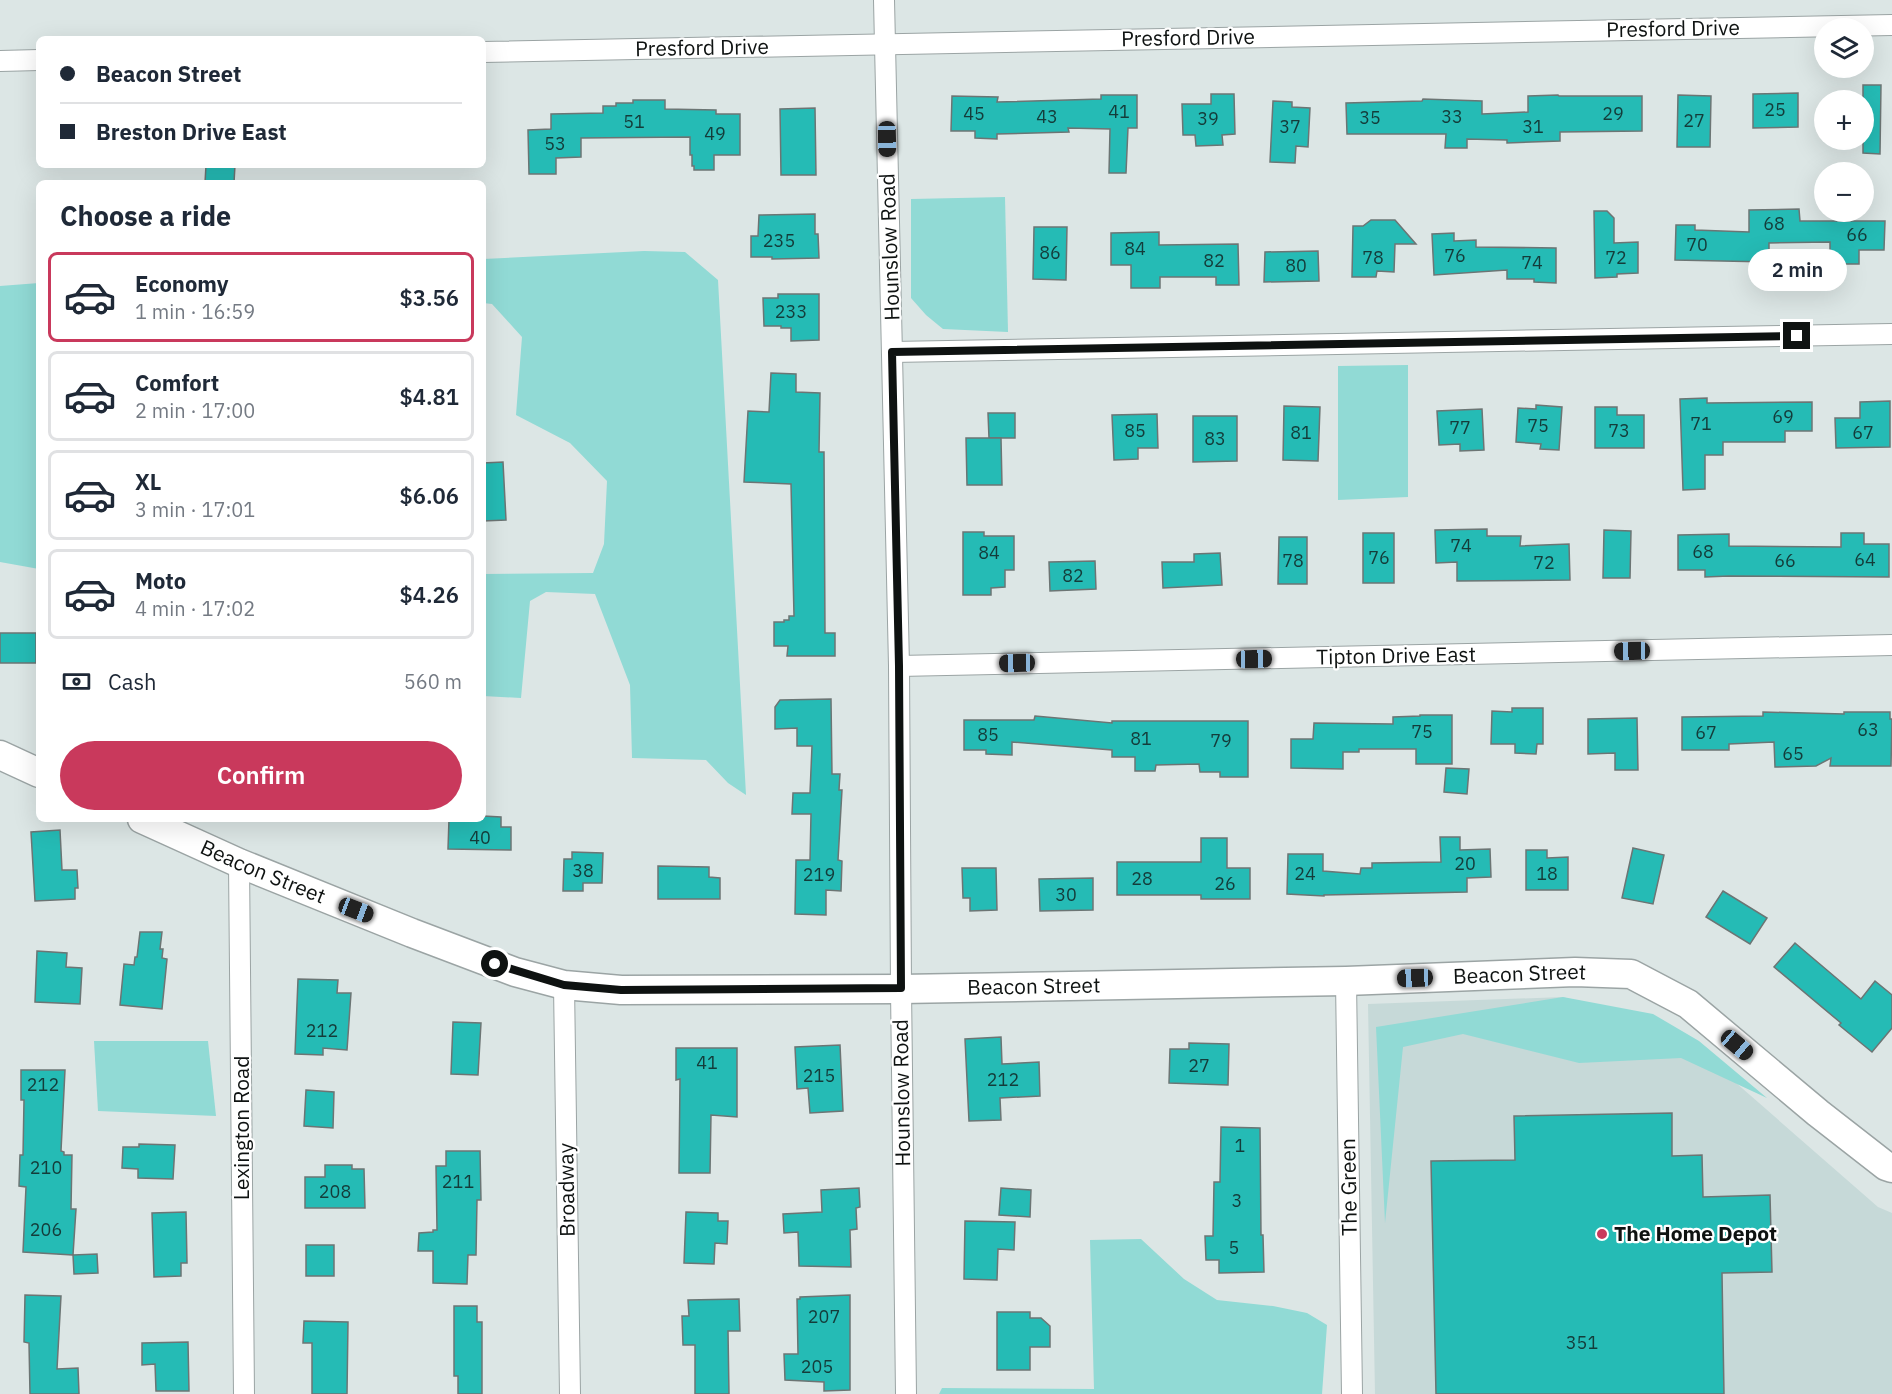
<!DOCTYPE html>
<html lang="en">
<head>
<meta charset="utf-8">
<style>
  body { margin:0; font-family:"IBM Plex Sans",sans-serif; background:#f2f2f3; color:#1f2937; height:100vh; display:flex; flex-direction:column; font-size:22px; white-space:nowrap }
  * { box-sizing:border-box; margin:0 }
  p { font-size:20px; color:#747a83 }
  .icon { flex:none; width:33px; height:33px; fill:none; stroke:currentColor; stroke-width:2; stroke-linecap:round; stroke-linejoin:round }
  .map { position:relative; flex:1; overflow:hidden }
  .details { position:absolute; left:36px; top:180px; width:450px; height:642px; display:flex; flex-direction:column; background:#fff; border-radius:9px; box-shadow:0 6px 24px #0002 }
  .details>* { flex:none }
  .top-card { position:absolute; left:36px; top:36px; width:450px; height:132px; border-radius:9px; box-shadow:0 6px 24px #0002; display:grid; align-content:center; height:132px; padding:0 24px; background:#fff }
  .controls { position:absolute; left:1814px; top:18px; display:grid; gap:12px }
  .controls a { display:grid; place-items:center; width:60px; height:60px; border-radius:50%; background:#fff; box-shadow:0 6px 24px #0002; font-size:30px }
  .end { position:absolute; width:27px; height:27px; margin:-14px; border:8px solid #0e1211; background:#fff; box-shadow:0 0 0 3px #fff }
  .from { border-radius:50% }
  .bubble { position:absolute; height:42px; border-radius:21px; background:#fff; box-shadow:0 6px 24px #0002; font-size:20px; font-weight:600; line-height:42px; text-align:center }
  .car { position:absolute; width:18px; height:36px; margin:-18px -9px; border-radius:8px; box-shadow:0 0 4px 2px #0007; background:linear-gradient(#222 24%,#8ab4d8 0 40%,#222 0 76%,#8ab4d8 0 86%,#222 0) }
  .top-card b { display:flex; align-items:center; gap:21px; height:57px; font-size:22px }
  .top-card b+b { border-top:2px solid #e0e1e3 }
  .top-card i { width:15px; height:15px; background:#1f2937 }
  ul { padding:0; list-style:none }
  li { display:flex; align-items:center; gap:18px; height:90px; margin:0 12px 9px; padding:0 12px; border:3px solid #e0e1e3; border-radius:9px }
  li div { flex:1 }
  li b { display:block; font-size:22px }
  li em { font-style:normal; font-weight:600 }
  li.on { border-color:#c9395c }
  li>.icon { width:54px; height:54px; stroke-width:1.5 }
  h2 { padding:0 24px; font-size:27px; line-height:72px }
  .pay { display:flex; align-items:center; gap:15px; height:66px; padding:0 24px; font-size:22px }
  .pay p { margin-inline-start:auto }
  .action { display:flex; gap:12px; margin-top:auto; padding:12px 24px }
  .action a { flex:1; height:69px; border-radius:36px; background:#c9395c; color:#fff; font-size:24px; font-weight:600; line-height:69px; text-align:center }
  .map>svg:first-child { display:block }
  .built { fill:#c6d9d8 }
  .green { fill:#91dad5 }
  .building { fill:#25bbb5; stroke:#6c7574; stroke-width:1.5 }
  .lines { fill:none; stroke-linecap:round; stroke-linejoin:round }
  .street-casing { stroke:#9ba4a4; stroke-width:22 }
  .secondary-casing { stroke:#9ba4a4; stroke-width:31 }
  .street { stroke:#fff; stroke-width:20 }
  .secondary { stroke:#fff; stroke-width:28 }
  .route { stroke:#0e1211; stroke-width:8 }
  .poi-dot { fill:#c9395c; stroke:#fff; stroke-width:2 }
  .labels { text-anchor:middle; stroke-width:4.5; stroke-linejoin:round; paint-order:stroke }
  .number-label { font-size:18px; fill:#143c3a }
  .street-label { font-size:21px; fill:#0e1211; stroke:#fff }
  .poi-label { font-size:21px; font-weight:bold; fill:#0e1211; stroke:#fff; text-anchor:start }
</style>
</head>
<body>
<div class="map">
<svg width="1892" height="1394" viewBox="0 0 1892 1394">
  <rect width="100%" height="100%" fill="#dce6e5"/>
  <polygon class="built" points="1563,997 1680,1034 1878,1207 1892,1213 1892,1394 1375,1394 1368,1004"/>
  <g class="green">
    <polygon points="1005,197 1008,332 943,329 926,315 911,298 911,199"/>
    <polygon points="644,251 685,252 718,280 746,795 728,783 706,760 632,758 630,685 595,594 546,592 530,601 521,698 483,696 483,574 593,573 604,544 607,481 570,443 516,415 522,337 492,304 483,303 483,259"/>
    <polygon points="39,283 39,569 0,562 0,286"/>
    <polygon points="1408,365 1408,497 1338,500 1338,366"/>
    <polygon points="1563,997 1653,1014 1699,1041 1767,1098 1681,1058 1579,1063 1463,1034 1403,1047 1385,1223 1376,1027"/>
    <polygon points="94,1041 208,1041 216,1116 98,1111"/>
    <polygon points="1141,1239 1184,1279 1217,1300 1273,1306 1307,1313 1327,1325 1322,1394 939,1394 942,1388 1094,1389 1090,1240"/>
  </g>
  <g class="building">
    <polygon points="1863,85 1881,85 1880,154 1863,153"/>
    <polygon points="1798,93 1798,127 1753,128 1753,94"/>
    <polygon points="1211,94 1234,94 1235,134 1222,135 1223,145 1196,146 1195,135 1183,135 1182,104 1211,104"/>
    <polygon points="1101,95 1137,95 1137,128 1128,128 1126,173 1109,173 1110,129 1068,128 1069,132 997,134 997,139 975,138 975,131 951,131 952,96 998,97 997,102 1101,99"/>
    <polygon points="1558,95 1559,96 1642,96 1642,131 1560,132 1560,141 1507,143 1507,140 1467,139 1467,148 1445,148 1446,134 1347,134 1346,103 1422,101 1423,99 1482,101 1482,114 1528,112 1528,96"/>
    <polygon points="1678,95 1711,96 1710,147 1677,147"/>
    <polygon points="633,100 665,100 665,109 716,110 716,114 740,114 740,155 714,155 714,170 694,170 694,166 692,166 692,155 690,155 690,137 581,138 581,157 556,158 556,174 529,174 528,130 551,129 551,114 603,113 603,106 616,106 616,103 633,103"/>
    <polygon points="1273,101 1292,102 1292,107 1310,108 1308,147 1296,146 1295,163 1270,162"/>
    <polygon points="815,108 816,175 781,175 780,109"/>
    <polygon points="206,165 235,165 234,183 205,183"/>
    <polygon points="1799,209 1800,221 1885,221 1884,250 1859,250 1859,264 1830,264 1830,242 1769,243 1769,262 1675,260 1676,225 1695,225 1695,230 1749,232 1749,210"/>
    <polygon points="1594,211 1607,211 1614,218 1614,243 1638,242 1638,273 1617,274 1617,277 1595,278"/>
    <polygon points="815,214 815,234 818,234 819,258 772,259 772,257 751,257 751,236 758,236 759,215"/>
    <polygon points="1371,220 1395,220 1416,244 1395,244 1394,272 1377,271 1376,277 1352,277 1353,226 1363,226"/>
    <polygon points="1034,227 1067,227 1066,280 1033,279"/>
    <polygon points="1159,232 1159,245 1238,244 1239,285 1216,285 1216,277 1160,277 1160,288 1131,288 1131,265 1111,265 1111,233"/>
    <polygon points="1454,233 1454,241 1476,240 1476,247 1556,248 1556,283 1534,282 1534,279 1507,279 1507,270 1434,275 1432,234"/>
    <polygon points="1318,251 1319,281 1264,282 1265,252"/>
    <polygon points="778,294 819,294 819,340 791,341 791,328 781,328 781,326 764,326 763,298 778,298"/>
    <polygon points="771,373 796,374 796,392 820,393 819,452 824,452 825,633 835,633 835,656 787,656 788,646 774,646 774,622 784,622 784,620 789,620 789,616 794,616 791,484 744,482 748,411 769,412"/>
    <polygon points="1707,398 1707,403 1812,402 1812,431 1785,431 1785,442 1723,442 1723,455 1705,455 1705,489 1683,490 1680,399"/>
    <polygon points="1890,401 1890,447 1836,448 1835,418 1860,418 1860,402"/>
    <polygon points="1536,405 1562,407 1559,450 1540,449 1541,444 1516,442 1518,408 1536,409"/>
    <polygon points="1284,406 1320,407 1318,461 1283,460"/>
    <polygon points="1595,407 1617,407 1617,415 1644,415 1644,448 1595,448"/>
    <polygon points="1482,409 1484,450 1460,451 1460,444 1439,445 1437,411"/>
    <polygon points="988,413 1015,413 1015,438 989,438"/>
    <polygon points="1157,414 1158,448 1138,448 1138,459 1114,460 1112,415"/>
    <polygon points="1193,416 1237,416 1237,461 1193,462"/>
    <polygon points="966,438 1001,438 1002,485 967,485"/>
    <polygon points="503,462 506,520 483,521 483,463"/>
    <polygon points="1487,529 1487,536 1521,536 1520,546 1569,544 1570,580 1457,581 1457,562 1436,563 1435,530"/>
    <polygon points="1604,530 1631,531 1630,578 1603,578"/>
    <polygon points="963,532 984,532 984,536 1014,536 1014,570 1005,570 1005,587 991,588 991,595 963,595"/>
    <rect x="1363" y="533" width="31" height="50"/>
    <polygon points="1841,533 1864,533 1864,544 1889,544 1889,577 1729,576 1705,577 1705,570 1678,570 1678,535 1729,534 1729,546 1841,547"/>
    <polygon points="1279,537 1307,537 1307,584 1278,584"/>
    <polygon points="1220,553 1222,585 1163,588 1162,562 1194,562 1194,554"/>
    <polygon points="1095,561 1096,589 1050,591 1049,562"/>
    <rect x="0" y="633" width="36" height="30"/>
    <polygon points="831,699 832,774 840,774 839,790 842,790 838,860 842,861 841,891 826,890 826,915 795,914 796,860 810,860 811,814 792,814 793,793 810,793 812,746 797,746 797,728 775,729 775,707 780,700"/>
    <polygon points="1512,708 1543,708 1543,744 1537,744 1536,754 1515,753 1515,744 1491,744 1492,711 1512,712"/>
    <polygon points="1763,712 1844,714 1844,712 1890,712 1890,719 1892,719 1891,766 1830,766 1831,758 1816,766 1775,767 1774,742 1729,744 1729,750 1682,750 1682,717 1763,716"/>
    <polygon points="1420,715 1452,715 1452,764 1416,764 1416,749 1359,749 1359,752 1343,752 1343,769 1291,768 1291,739 1313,739 1314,723 1393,724 1393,717 1420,716"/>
    <polygon points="1035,716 1112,723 1112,721 1248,721 1248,777 1220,777 1220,772 1200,772 1199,764 1156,765 1155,771 1135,771 1135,757 1112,757 1112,750 1012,742 1012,755 986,754 986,750 964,750 964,720 1034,720"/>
    <polygon points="1637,718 1638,770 1615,770 1615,753 1588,754 1588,719"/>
    <polygon points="1446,768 1469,769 1467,794 1444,792"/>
    <polygon points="483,816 501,817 501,827 511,827 511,850 448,849 449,819 483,819"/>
    <polygon points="60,830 62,870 77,870 78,888 75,888 75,899 35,901 31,832"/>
    <polygon points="1440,837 1460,837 1460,850 1490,849 1491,877 1467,878 1467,892 1324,895 1324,896 1287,894 1288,854 1323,854 1323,871 1360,874 1361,868 1372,868 1372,863 1441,862"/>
    <polygon points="1201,838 1227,838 1227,868 1250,868 1250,899 1201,899 1201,895 1117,895 1117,862 1201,862"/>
    <polygon points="1633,848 1664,855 1653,904 1622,898"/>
    <polygon points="1526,850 1547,850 1547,858 1568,857 1568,890 1526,890"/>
    <polygon points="572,852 603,853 602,883 583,883 583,891 563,891 564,859 572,859"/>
    <polygon points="658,866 709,867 709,877 720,878 720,899 658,899"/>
    <polygon points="962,868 996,868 997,910 970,911 970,898 963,898"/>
    <polygon points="1093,878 1093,910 1040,911 1039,879"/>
    <polygon points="1723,891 1767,918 1750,944 1706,917"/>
    <polygon points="140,932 162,932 160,949 163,949 162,958 167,959 162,1009 120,1005 124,964 134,965 135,957 137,957"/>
    <polygon points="1795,943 1861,999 1875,981 1892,995 1892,1028 1872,1052 1839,1025 1841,1023 1774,967"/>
    <polygon points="37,951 67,953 66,967 82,968 80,1004 35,1002"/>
    <polygon points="298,979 338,980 337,993 351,993 347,1050 323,1048 323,1055 295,1054"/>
    <polygon points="453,1022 481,1023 478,1075 451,1074"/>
    <polygon points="1001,1037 1002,1064 1039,1062 1040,1096 1000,1098 1001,1120 969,1121 965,1039"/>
    <polygon points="1189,1043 1229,1044 1228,1085 1169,1083 1170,1049 1189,1049"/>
    <polygon points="840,1045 843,1111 810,1113 808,1088 797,1089 795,1047"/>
    <polygon points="676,1048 737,1048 737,1117 711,1115 710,1173 679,1173 680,1079 676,1080"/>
    <polygon points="21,1070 65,1070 61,1151 64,1152 64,1155 72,1155 71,1209 76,1209 73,1255 97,1254 98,1273 74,1274 73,1255 23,1252 26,1187 19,1186 20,1155 23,1155 24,1100 21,1100"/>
    <polygon points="306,1090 334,1092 333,1128 304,1126"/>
    <polygon points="1672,1113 1672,1156 1702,1155 1703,1197 1770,1195 1772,1272 1722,1273 1724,1394 1436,1394 1431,1161 1515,1160 1514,1116"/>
    <polygon points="1221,1127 1260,1128 1261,1235 1263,1235 1264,1272 1219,1273 1219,1260 1206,1260 1205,1236 1213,1236 1214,1182 1220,1182"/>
    <polygon points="139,1144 175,1145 173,1179 138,1178 138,1169 122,1168 123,1147 139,1147"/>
    <polygon points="446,1151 480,1151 481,1200 477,1200 476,1255 468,1255 467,1284 433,1283 433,1251 418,1251 419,1233 433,1232 433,1230 437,1230 436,1166 446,1166"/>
    <polygon points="325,1165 352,1165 352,1169 364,1169 365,1208 305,1208 305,1177 325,1177"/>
    <polygon points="859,1188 860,1207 856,1208 857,1229 850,1230 851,1267 799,1266 798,1232 784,1233 783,1214 822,1212 821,1190"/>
    <polygon points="1001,1188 1031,1190 1030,1217 999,1215"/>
    <polygon points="186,1212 187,1263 181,1263 181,1276 154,1277 152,1213"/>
    <polygon points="686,1212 718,1213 718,1221 728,1221 727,1244 715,1243 714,1264 684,1263"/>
    <polygon points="965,1221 1015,1222 1014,1250 998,1249 997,1280 964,1279"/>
    <rect x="306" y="1245" width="28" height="31"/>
    <polygon points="25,1295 61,1296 57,1369 78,1368 79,1394 30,1394 29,1343 24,1342"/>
    <polygon points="850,1295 850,1390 824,1391 824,1382 785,1380 784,1354 798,1354 797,1299 800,1299 800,1297"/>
    <polygon points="739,1299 740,1331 728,1331 729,1394 695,1394 695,1345 683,1345 682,1316 689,1316 688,1300"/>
    <polygon points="454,1306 477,1306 477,1322 482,1322 482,1394 458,1394 458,1376 454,1376"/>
    <polygon points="997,1312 1030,1312 1030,1318 1041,1318 1050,1326 1050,1347 1030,1347 1030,1370 997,1370"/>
    <polygon points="304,1321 348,1322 347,1394 312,1394 312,1343 303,1343"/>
    <polygon points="188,1342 189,1391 156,1391 155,1364 142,1365 142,1343"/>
  </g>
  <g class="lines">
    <defs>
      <g id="street">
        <polyline points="884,0 899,666 901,989 906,1394"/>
        <polyline points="483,52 1892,25"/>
        <polyline points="0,61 39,60"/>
        <polyline points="892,352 1892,334"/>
        <polyline points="899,666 1892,645"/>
        <polyline points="239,863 244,1394"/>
        <polyline points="1346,981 1352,1394"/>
        <polyline points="564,985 570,1394"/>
      </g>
      <g id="secondary">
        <polyline points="0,755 39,773"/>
        <path id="s1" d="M142,819L239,863L412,933L515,972L564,985L621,990L901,989L1346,981L1575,972L1631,974L1688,1004L1818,1113L1886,1166L1892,1168"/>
      </g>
    </defs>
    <use href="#street" class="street-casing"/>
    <use href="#secondary" class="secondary-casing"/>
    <use href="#street" class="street"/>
    <use href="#secondary" class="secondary"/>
  </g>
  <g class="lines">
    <polyline class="route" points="495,964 564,985 621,990 901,988 899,666 892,352 1797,336"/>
  </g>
  <circle class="poi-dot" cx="1602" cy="1234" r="6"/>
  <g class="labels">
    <g class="number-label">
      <text x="1775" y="116">25</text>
      <text x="1119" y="118">41</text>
      <text x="974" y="120">45</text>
      <text x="1613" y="120">29</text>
      <text x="1047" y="123">43</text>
      <text x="1452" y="123">33</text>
      <text x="1370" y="124">35</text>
      <text x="1208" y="125">39</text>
      <text x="1694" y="127">27</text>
      <text x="634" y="128">51</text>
      <text x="1290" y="133">37</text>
      <text x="1533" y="133">31</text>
      <text x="715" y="140">49</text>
      <text x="555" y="150">53</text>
      <text x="1774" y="230">68</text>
      <text x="1857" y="241">66</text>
      <text x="779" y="247">235</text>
      <text x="1697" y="251">70</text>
      <text x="1135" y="255">84</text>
      <text x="1050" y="259">86</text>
      <text x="1455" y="262">76</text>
      <text x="1373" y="264">78</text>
      <text x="1616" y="264">72</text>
      <text x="1214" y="267">82</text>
      <text x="1532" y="269">74</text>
      <text x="1296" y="272">80</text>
      <text x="791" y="318">233</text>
      <text x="1783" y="423">69</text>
      <text x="1701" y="430">71</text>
      <text x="1538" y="432">75</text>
      <text x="1460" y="434">77</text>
      <text x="1135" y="437">85</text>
      <text x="1619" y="437">73</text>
      <text x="1301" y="439">81</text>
      <text x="1863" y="439">67</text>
      <text x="1215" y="445">83</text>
      <text x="1461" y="552">74</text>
      <text x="1703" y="558">68</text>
      <text x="989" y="559">84</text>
      <text x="1379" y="564">76</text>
      <text x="1865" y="566">64</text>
      <text x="1293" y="567">78</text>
      <text x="1785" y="567">66</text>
      <text x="1544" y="569">72</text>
      <text x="1073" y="582">82</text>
      <text x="1868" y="736">63</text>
      <text x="1422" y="738">75</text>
      <text x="1706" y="739">67</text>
      <text x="988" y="741">85</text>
      <text x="1141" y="745">81</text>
      <text x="1221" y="747">79</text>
      <text x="1793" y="760">65</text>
      <text x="480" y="844">40</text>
      <text x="1465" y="870">20</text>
      <text x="583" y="877">38</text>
      <text x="1305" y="880">24</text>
      <text x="1547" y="880">18</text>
      <text x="819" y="881">219</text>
      <text x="1142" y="885">28</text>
      <text x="1225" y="890">26</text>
      <text x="1066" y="901">30</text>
      <text x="322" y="1037">212</text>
      <text x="707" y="1069">41</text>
      <text x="1199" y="1072">27</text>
      <text x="819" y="1082">215</text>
      <text x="1003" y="1086">212</text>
      <text x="43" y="1091">212</text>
      <text x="1240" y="1152">1</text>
      <text x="46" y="1174">210</text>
      <text x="458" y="1188">211</text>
      <text x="335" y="1198">208</text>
      <text x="1237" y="1207">3</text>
      <text x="46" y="1236">206</text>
      <text x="1234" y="1254">5</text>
      <text x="824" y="1323">207</text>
      <text x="1582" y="1349">351</text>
      <text x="817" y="1373">205</text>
    </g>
    <g class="street-label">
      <text transform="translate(1673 29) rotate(-1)" y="7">Presford Drive</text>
      <text transform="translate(1188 38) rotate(-1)" y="7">Presford Drive</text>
      <text transform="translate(702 48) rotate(-1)" y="7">Presford Drive</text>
      <text transform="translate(890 247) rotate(-92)" y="7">Hounslow Road</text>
      <text transform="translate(1396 656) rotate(-1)" y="7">Tipton Drive East</text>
      <text dy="7" stroke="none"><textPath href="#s1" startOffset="132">Beacon Street</textPath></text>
      <text dy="7" stroke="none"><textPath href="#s1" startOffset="1410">Beacon Street</textPath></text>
      <text dy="7" stroke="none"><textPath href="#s1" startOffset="924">Beacon Street</textPath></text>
      <text transform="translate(902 1093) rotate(-91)" y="7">Hounslow Road</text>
      <text transform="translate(242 1128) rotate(-90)" y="7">Lexington Road</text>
      <text transform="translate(1349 1187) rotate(-91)" y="7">The Green</text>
      <text transform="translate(567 1190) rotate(-91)" y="7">Broadway</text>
    </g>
    <g class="poi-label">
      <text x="1614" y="1241">The Home Depot</text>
    </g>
  </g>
</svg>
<div class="controls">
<a><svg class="icon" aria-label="layers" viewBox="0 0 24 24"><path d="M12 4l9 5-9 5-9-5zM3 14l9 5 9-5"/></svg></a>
<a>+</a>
<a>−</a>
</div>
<i class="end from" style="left:495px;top:964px"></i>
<i class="end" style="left:1797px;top:336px"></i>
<div class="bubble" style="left:1748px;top:249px;width:99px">2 min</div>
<i class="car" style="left:887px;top:139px;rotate:179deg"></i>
<i class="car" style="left:1632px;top:651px;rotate:269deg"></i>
<i class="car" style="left:1254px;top:659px;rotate:89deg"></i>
<i class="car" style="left:1017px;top:663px;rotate:269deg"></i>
<i class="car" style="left:356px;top:910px;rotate:111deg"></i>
<i class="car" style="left:1415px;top:978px;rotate:268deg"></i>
<i class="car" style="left:1737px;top:1045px;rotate:130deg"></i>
<div class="top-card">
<b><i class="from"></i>Beacon Street</b>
<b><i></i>Breston Drive East</b>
</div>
<section class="details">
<h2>Choose a ride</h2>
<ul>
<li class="on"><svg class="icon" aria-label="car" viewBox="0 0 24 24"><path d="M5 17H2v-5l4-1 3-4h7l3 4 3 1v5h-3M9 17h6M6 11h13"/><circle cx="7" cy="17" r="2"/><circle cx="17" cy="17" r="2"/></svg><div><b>Economy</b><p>1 min · 16:59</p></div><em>$3.56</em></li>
<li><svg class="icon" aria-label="car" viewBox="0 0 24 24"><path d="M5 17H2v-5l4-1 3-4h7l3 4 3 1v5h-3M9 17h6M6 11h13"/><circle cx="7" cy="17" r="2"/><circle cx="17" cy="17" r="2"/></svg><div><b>Comfort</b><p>2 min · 17:00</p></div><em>$4.81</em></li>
<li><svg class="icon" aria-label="car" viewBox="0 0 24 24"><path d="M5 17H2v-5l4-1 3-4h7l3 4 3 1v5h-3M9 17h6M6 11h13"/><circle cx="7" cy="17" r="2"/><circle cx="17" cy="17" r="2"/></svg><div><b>XL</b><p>3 min · 17:01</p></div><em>$6.06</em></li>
<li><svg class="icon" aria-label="car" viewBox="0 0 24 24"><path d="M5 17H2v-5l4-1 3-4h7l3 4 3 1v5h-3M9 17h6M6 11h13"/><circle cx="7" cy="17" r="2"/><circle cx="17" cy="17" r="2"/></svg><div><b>Moto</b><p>4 min · 17:02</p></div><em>$4.26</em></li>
</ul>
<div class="pay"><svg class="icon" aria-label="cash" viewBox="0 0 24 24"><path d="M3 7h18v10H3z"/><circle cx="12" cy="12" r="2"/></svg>Cash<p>560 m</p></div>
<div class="action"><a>Confirm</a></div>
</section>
</div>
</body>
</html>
